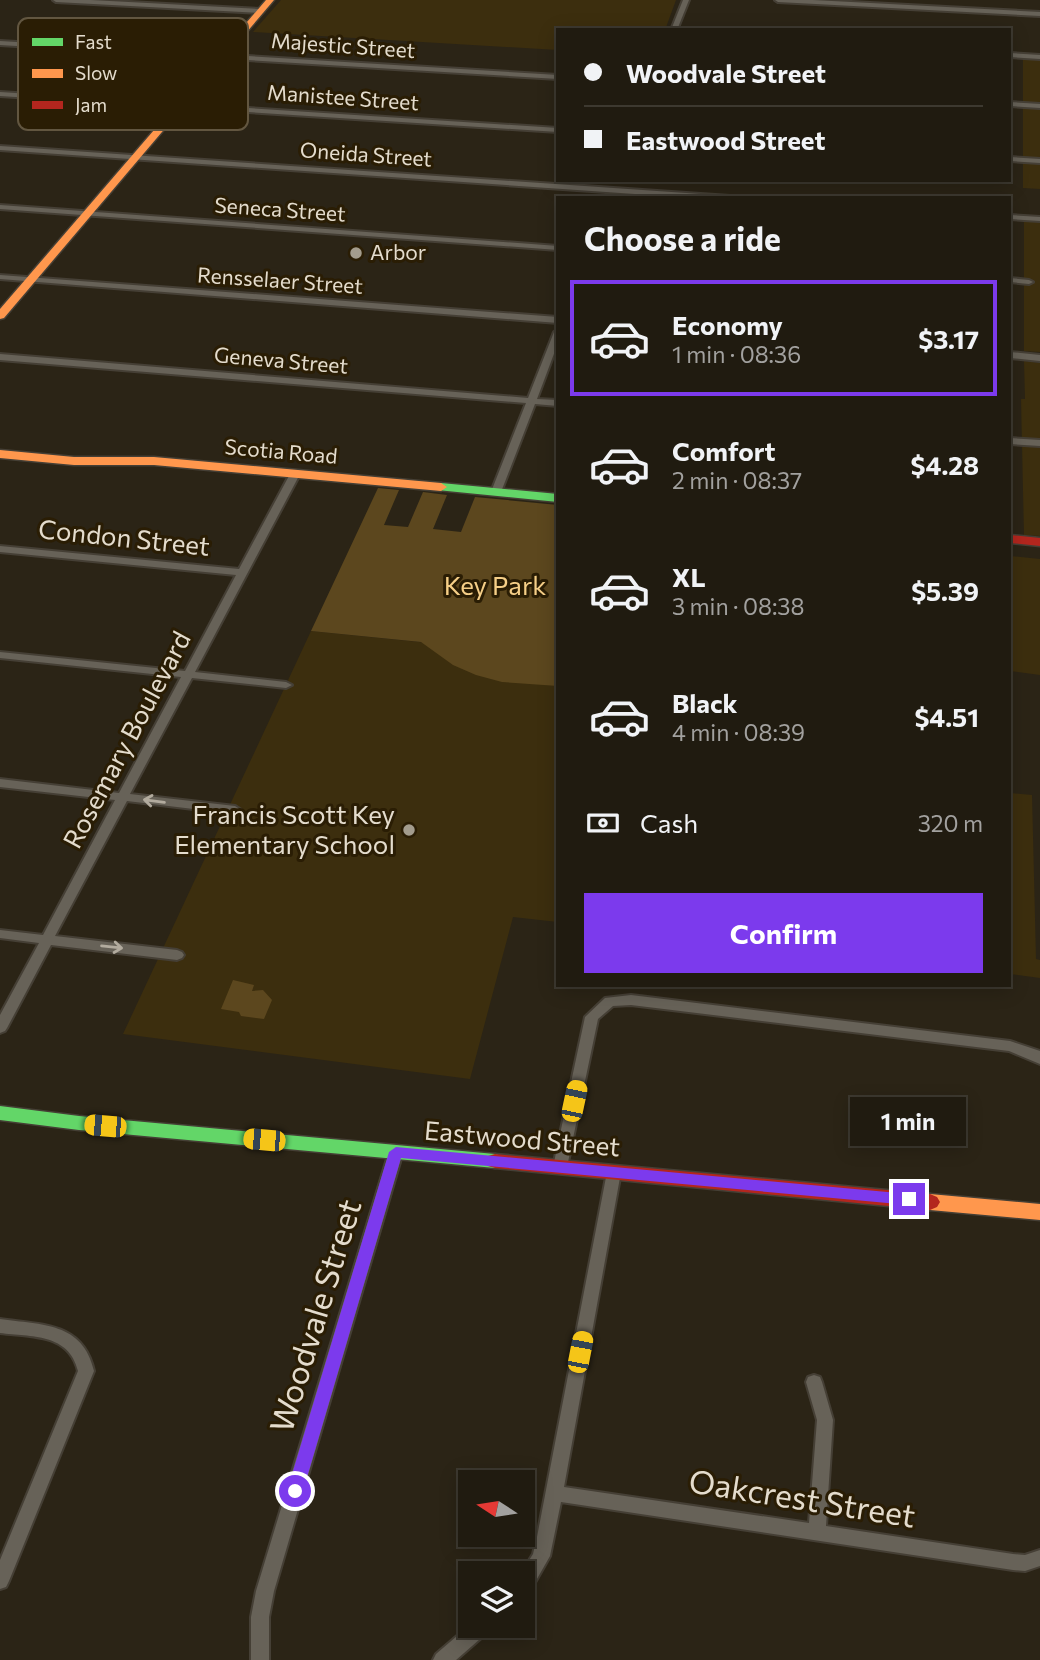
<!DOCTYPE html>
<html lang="en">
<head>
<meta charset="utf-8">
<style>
  body { margin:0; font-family:Commissioner,sans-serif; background:#2d281e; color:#f1f3f6; height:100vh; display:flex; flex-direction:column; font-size:26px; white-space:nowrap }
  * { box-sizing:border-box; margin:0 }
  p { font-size:23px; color:#a2a19f }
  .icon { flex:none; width:38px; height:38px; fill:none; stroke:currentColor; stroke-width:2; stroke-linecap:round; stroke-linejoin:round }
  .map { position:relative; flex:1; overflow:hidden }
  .drawer { position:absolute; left:556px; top:196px; width:455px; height:791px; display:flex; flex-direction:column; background:#201b10; border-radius:0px; box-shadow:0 4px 18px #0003,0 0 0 2px #3d3930 }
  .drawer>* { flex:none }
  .banner { position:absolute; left:556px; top:28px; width:455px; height:154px; border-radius:0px; box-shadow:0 4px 18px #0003,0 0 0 2px #3d3930; display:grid; align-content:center; height:154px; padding:0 28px; background:#201b10 }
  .needle { width:46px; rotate:282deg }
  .buttons { position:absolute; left:458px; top:1470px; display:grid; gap:14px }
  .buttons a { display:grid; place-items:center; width:77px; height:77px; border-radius:0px; background:#201b10; box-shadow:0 4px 18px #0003,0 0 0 2px #3d3930; font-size:35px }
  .end { position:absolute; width:32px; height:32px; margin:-16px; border:9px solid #7c3aed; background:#fff; box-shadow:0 0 0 4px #fff }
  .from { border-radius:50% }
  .bubble { position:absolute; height:49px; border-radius:0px; background:#201b10; box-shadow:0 4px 18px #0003,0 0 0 2px #3d3930; font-size:23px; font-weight:700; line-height:49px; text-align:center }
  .car { position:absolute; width:21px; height:42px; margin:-21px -10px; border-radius:9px; box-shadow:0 0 5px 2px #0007; background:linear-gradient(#f5c518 24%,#345 0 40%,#f5c518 0 76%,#345 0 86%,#f5c518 0) }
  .banner b { display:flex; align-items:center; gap:24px; height:66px; font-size:26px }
  .banner b+b { border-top:2px solid #3d3930 }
  .banner i { width:18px; height:18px; background:#f1f3f6 }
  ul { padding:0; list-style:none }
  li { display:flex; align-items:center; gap:21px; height:116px; margin:0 14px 10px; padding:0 14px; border:4px solid transparent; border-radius:0px }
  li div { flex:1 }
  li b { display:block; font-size:26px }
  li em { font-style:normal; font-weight:700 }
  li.on { border-color:#7c3aed }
  li>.icon { width:63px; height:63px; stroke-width:1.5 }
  h2 { padding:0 28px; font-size:32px; line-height:84px }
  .pay { display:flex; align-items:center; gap:18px; height:77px; padding:0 28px; font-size:26px }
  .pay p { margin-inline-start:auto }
  .cta { display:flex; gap:14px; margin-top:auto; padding:14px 28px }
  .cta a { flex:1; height:80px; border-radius:0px; background:#7c3aed; color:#fff; font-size:28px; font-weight:700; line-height:80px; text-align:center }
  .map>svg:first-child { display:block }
  .built { fill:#3c2e0e }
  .green { fill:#5c471e }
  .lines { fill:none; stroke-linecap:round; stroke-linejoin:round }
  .street-casing { stroke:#453f35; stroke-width:4 }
  .fast-casing { stroke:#453f35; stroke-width:3 }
  .slow-casing { stroke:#453f35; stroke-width:3 }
  .jam-casing { stroke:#453f35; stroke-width:3 }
  .street { fill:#676258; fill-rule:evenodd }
  .fast { fill:#63d668; fill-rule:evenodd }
  .slow { fill:#ff974d; fill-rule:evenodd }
  .jam { fill:#b3261e; fill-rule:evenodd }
  .oneway { stroke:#b2ab9e }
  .route { fill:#7c3aed }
  .poi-dot { fill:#a39c8d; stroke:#2a1d04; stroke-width:2.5 }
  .labels { text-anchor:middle; stroke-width:6; stroke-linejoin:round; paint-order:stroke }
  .far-street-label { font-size:21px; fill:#e4dccd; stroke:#2a1d04 }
  .far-poi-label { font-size:21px; fill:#e4dccd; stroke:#2a1d04; text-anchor:start }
  .street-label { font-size:26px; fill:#e4dccd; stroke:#2a1d04 }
  .park-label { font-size:26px; fill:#f6cf87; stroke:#2a1d04 }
  .poi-label { font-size:26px; fill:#e4dccd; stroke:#2a1d04; text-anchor:end }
  .near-street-label { font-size:32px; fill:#e4dccd; stroke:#2a1d04 }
  .key { fill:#2a1d04; stroke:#625640; stroke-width:2 }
  .key-label { font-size:19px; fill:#e4dccd }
</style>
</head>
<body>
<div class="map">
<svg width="1040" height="1660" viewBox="0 0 1040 1660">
  <rect width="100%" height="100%" fill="#2b2416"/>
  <g class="built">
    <polygon points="281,0 676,0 665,30 558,30 558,50 253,32"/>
    <polygon points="1023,60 1040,60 1040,189 1023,188"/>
    <polygon points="1024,215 1040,216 1040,352 1024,351"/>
    <polygon points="1024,361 1040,363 1040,536 1024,535 1021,399 1025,399"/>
    <polygon points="1010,556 1040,559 1040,675 1010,671"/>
    <polygon points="311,631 558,656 558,922 513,917 470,1079 123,1034"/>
    <polygon points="1010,793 1032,795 1036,959 1040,960 1040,978 1010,974"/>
  </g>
  <g class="green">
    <polygon points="378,488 399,490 384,525 408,527 423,492 447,495 433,529 461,532 475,497 558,505 558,686 502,682 476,675 453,665 421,642 311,631"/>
    <polygon points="233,980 254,985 252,991 263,990 272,1000 264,1019 241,1016 239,1012 221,1009"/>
  </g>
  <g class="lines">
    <defs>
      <g id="street">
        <polygon points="53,0 91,0 261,9 264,11 261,13 56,2"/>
        <polygon points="683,0 689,0 677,30 671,30"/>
        <polygon points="775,0 813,0 1040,12 1040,16 778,2"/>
        <polygon points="0,41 558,75 558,79 0,45"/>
        <polygon points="1010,53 1040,55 1040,59 1010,57"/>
        <polygon points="0,92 558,128 558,132 0,96"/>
        <polygon points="1010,102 1040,104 1040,108 1010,106"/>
        <polygon points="0,146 730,196 734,198 693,198 0,150"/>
        <polygon points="1010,157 1040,159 1040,163 1010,161"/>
        <polygon points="0,205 558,246 558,250 0,209"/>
        <polygon points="1010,215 1040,217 1040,221 1010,219"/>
        <polygon points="0,275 558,317 558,323 0,279"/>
        <polygon points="1010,278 1029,280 1033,282 1029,284 1010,282"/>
        <polygon points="558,329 558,343 537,399 558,400 558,406 535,404 501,492 496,495 491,492 526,403 0,360 0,354 528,398 554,332"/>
        <polygon points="1010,352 1040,355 1040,361 1010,358"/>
        <polygon points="1010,438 1040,440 1040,446 1010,444"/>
        <polygon points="295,471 300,474 195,672 286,682 292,685 286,688 192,678 130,794 235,806 241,810 235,814 127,801 55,936 177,950 182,952 184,955 182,958 177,960 51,945 7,1028 5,1031 0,1033 0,1015 39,943 0,938 0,930 43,935 115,800 0,787 0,779 119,793 181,677 0,658 0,652 185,671 236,575 0,552 0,546 239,569 290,474"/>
        <polygon points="631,995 1010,1041 1040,1051 1040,1064 1009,1051 631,1005 613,1006 598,1019 567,1167 565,1171 560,1173 555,1171 553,1167 585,1017 605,998"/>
        <polygon points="396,1146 401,1148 403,1152 274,1591 269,1617 269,1660 251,1660 251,1617 256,1591 389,1152 391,1148"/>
        <polygon points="614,1166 619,1168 621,1172 564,1487 809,1523 817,1420 806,1382 808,1377 814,1375 820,1377 822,1382 833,1420 826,1526 1013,1554 1025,1555 1040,1550 1040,1566 1025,1571 1013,1570 561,1502 550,1556 529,1593 523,1595 523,1573 521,1573 533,1554 537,1537 607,1172 609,1168"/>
        <path d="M0,1319C42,1325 83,1322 94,1371L9,1581L6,1587L0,1589V1560L78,1371C69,1333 31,1337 0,1333Z"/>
        <polygon points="471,1624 471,1626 491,1626 488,1632 456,1660 433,1660 436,1654"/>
      </g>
      <g id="fast">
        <polygon points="441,483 558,494 558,502 437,490 435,487"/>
        <polygon points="0,1106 79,1116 495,1154 502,1156 504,1161 502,1166 495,1168 79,1130 0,1120"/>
      </g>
      <g id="slow">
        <polygon points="266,0 274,0 4,318 0,319 0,309"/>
        <polygon points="0,450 74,457 154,457 441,483 447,487 441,491 154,465 74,465 0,458"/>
        <polygon points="930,1194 1040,1204 1040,1220 930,1210 923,1207 920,1202 923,1197"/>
      </g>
      <g id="jam">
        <polygon points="1010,535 1040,538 1040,546 1010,543"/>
        <polygon points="495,1154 930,1194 937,1197 940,1202 937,1207 930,1210 495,1168 488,1166 486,1161 488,1156"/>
      </g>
    </defs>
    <use href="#street" class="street-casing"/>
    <use href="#fast" class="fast-casing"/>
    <use href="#slow" class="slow-casing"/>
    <use href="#jam" class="jam-casing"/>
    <use href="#street" class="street"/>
    <use href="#fast" class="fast"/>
    <use href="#slow" class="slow"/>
    <use href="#jam" class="jam"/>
  </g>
  <defs><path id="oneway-shaft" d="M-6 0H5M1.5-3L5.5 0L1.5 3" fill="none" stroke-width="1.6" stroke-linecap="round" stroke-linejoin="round" transform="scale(1.75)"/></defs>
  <g class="oneway">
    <use href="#oneway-shaft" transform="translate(154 801) rotate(-173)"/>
    <use href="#oneway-shaft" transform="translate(112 947) rotate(6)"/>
  </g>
  <polygon class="route" points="396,1147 909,1194 916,1199 909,1205 401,1158 303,1491 300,1496 295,1498 289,1496 287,1491 389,1152"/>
  <g class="poi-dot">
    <circle cx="356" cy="253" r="7"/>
    <circle cx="409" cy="830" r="7"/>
  </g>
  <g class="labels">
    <g class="far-street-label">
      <text transform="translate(343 46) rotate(4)" y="7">Majestic Street</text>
      <text transform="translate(343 98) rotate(4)" y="7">Manistee Street</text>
      <text transform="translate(366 155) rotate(4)" y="7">Oneida Street</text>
      <text transform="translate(280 210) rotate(4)" y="7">Seneca Street</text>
      <text transform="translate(280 281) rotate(4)" y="7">Rensselaer Street</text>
      <text transform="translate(281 361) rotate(5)" y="7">Geneva Street</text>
      <text transform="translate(281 452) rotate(5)" y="7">Scotia Road</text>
    </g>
    <g class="far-poi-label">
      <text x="370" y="260">Arbor</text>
    </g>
    <g class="street-label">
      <text transform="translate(124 538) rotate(6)" y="9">Condon Street</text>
      <text transform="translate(127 740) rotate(-62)" y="9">Rosemary Boulevard</text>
      <text transform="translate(522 1139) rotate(5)" y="9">Eastwood Street</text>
    </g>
    <g class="park-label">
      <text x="495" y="595">Key Park</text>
    </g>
    <g class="poi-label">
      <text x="395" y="824">Francis Scott Key<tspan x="395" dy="30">Elementary School</tspan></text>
    </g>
    <g class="near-street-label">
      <text transform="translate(316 1316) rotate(-73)" y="11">Woodvale Street</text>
      <text transform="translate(802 1499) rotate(9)" y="11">Oakcrest Street</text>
    </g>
  </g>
  <rect x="18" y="18" width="230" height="112" rx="10" class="key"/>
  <rect x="32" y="38" width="31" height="8" fill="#63d668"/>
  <rect x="32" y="69" width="31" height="9" fill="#ff974d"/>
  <rect x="32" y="101" width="31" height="8" fill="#b3261e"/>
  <g class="key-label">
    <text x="75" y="49">Fast</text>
    <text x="75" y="80">Slow</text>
    <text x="75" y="112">Jam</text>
  </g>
</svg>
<div class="buttons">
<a><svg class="needle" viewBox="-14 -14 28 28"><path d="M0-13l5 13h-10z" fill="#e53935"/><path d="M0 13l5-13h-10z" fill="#a2a19f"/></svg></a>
<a><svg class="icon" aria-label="layers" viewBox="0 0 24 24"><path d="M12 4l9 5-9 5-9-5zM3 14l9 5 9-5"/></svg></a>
</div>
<i class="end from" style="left:295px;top:1491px"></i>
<i class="end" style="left:909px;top:1199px"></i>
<div class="bubble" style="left:850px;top:1097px;width:116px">1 min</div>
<i class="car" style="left:574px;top:1101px;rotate:12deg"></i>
<i class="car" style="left:105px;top:1126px;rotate:275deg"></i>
<i class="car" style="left:264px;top:1140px;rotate:275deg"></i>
<i class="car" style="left:580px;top:1352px;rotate:11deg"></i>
<div class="banner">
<b><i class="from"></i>Woodvale Street</b>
<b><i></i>Eastwood Street</b>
</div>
<section class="drawer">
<h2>Choose a ride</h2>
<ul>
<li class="on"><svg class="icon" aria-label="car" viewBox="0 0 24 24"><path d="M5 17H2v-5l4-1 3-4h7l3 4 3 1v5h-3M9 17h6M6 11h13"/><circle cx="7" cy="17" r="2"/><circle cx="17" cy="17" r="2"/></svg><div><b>Economy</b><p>1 min · 08:36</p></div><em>$3.17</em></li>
<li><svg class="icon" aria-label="car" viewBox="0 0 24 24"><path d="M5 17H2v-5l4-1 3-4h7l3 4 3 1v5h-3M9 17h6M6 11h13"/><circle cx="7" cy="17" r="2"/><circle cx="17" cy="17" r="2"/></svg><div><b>Comfort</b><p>2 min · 08:37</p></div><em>$4.28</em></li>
<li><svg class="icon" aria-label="car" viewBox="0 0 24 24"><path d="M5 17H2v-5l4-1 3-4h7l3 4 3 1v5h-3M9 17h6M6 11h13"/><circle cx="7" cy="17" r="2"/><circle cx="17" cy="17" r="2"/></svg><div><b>XL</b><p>3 min · 08:38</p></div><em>$5.39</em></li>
<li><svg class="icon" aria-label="car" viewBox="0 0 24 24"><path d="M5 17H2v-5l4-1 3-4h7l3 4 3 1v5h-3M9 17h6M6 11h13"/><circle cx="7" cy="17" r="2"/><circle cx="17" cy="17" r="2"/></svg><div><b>Black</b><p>4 min · 08:39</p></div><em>$4.51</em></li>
</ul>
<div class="pay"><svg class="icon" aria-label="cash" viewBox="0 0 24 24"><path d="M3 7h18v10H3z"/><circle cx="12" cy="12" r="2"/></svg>Cash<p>320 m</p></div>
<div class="cta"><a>Confirm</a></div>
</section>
</div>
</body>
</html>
